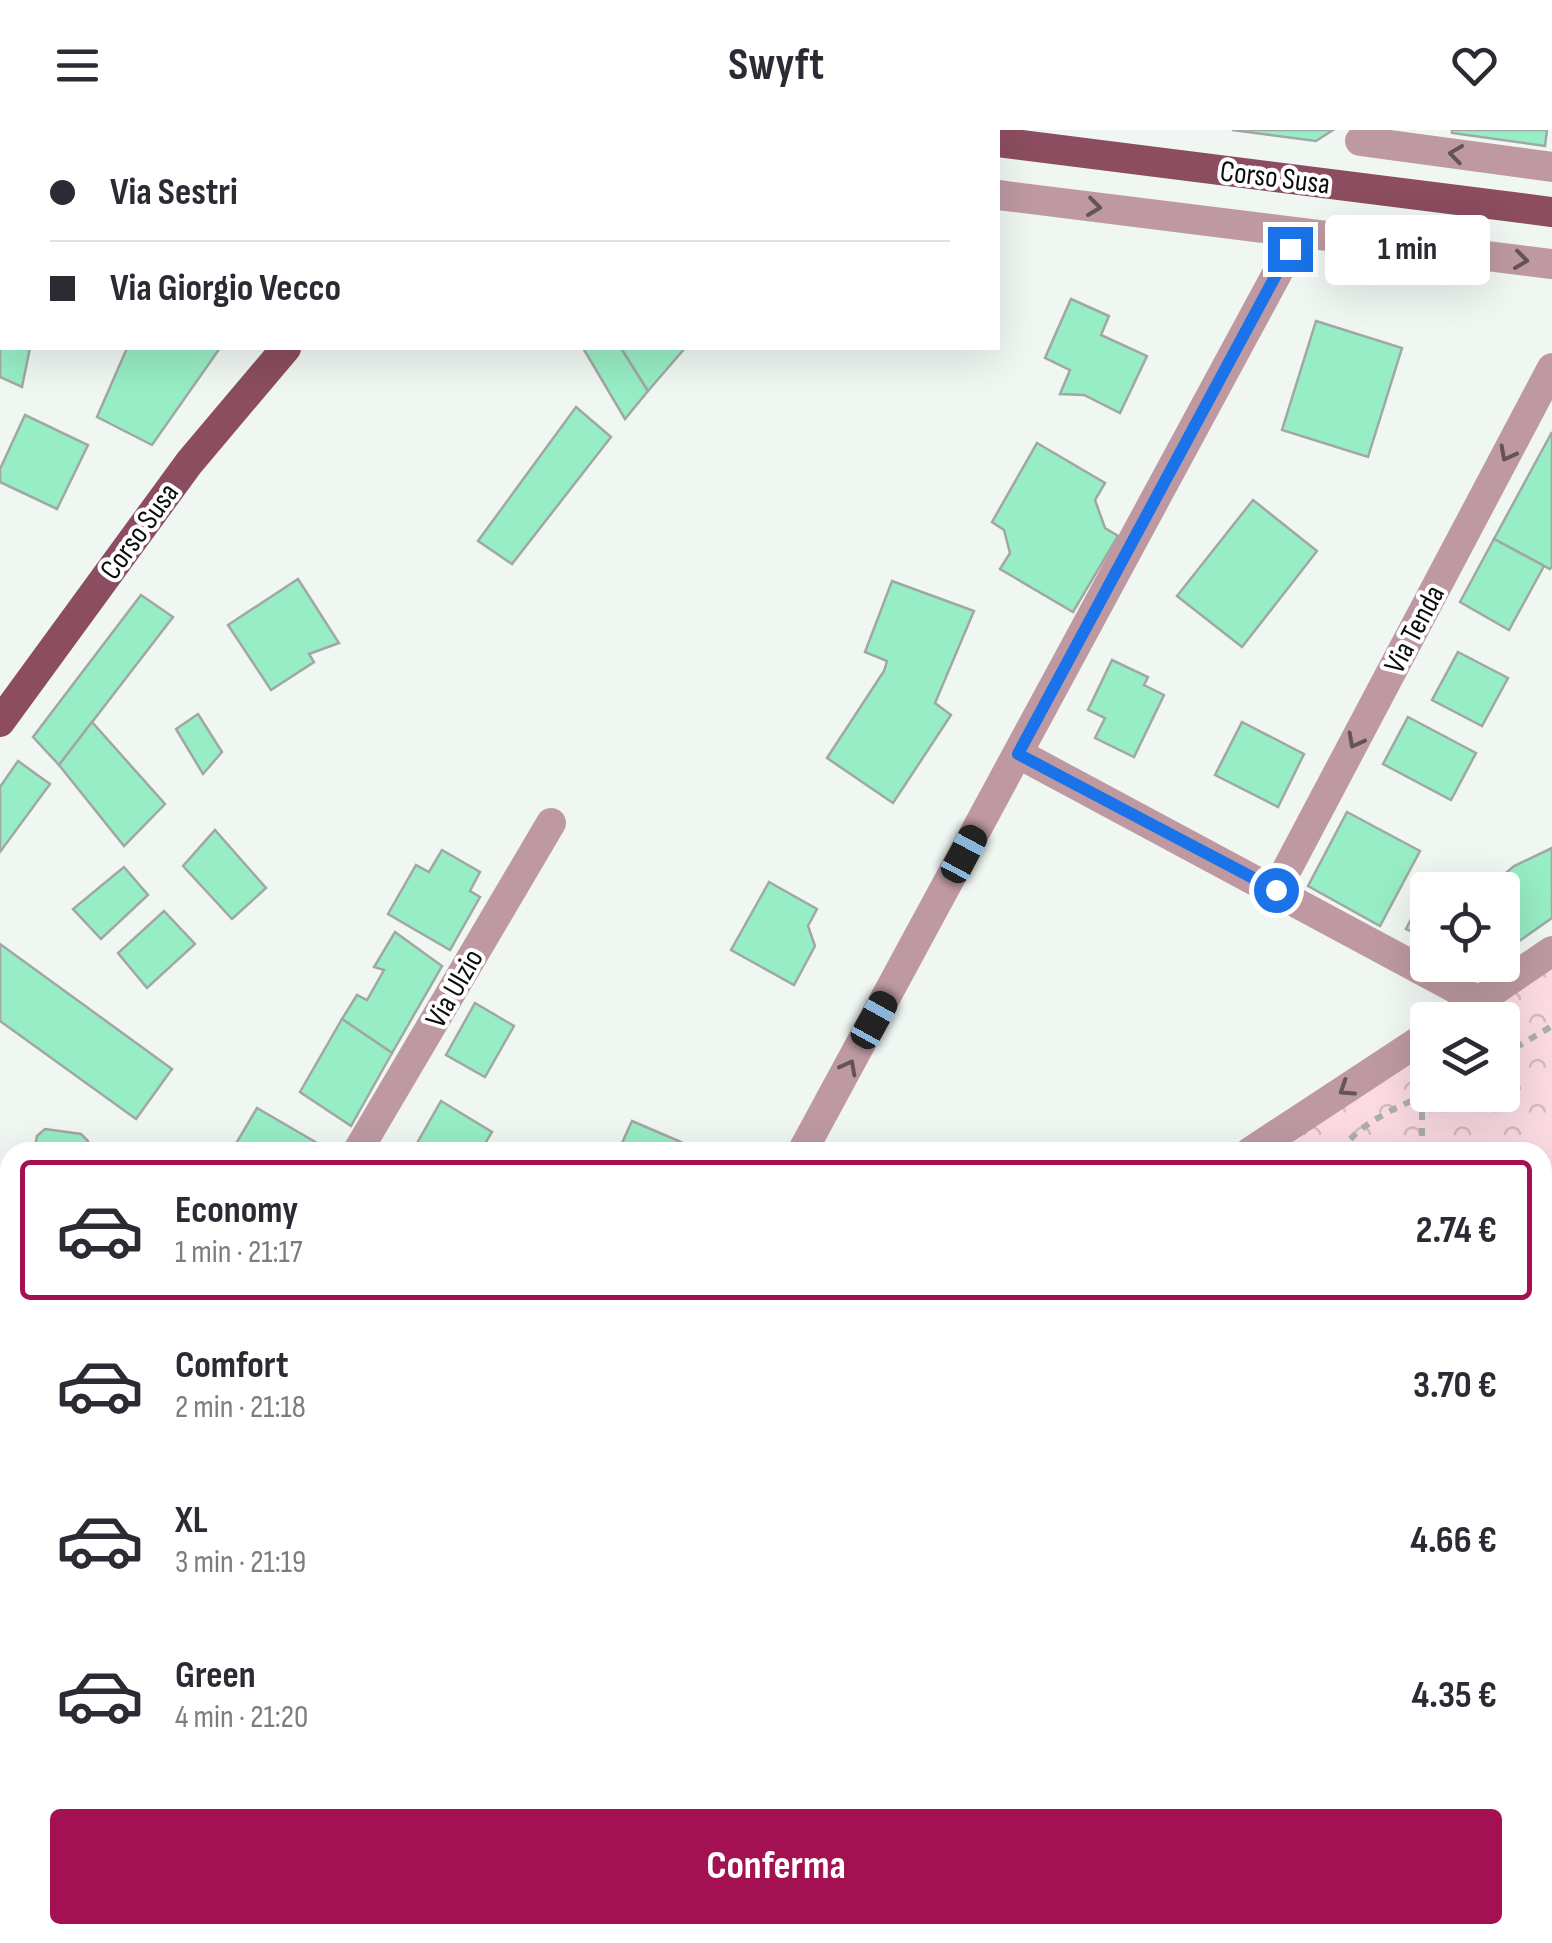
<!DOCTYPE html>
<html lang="it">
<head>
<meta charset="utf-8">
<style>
  body { margin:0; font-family:"Sofia Sans Condensed",sans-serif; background:#f2f2f3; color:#2b2b33; height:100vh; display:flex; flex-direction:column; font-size:38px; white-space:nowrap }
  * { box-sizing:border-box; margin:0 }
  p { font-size:32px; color:#7c7c81 }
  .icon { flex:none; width:55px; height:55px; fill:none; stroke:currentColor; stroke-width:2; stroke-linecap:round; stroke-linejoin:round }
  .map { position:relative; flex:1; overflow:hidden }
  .panel { position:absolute; left:0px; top:1012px; width:1552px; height:802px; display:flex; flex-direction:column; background:#fff; border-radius:30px 30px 0 0; box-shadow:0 10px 40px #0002 }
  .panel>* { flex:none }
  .guide { position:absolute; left:0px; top:0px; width:1000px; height:220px; box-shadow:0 10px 40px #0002; display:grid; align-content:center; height:220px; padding:0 50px; background:#fff }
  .controls { position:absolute; left:1410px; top:742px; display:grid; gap:20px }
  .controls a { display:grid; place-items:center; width:110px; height:110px; border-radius:10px; background:#fff; box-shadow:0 10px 40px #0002; font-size:50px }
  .end { position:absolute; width:45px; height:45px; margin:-22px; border:12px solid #1a73e8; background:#fff; box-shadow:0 0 0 5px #fff }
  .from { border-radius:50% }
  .bubble { position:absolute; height:70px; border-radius:10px; background:#fff; box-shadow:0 10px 40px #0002; font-size:32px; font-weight:700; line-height:70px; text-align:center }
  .car { position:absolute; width:30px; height:60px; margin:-30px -15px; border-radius:12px; box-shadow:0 0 8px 2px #0007; background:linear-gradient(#222 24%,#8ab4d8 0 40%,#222 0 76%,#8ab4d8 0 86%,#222 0) }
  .guide b { display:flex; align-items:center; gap:35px; height:95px; font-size:38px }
  .guide b+b { border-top:2px solid #e1e1e2 }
  .guide i { width:25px; height:25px; background:#2b2b33 }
  ul { padding:18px 0 0; list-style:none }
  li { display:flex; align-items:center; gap:30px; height:140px; margin:0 20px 15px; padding:0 30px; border:5px solid transparent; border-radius:10px }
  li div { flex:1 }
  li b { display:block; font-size:38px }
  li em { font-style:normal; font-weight:700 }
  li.on { border-color:#a31153 }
  li>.icon { width:90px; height:90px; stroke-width:1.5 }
  .button { display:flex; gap:20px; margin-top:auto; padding:20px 50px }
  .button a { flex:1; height:115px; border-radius:10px; background:#a31153; color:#fff; font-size:40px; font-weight:700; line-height:115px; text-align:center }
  header { display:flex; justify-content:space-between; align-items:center; height:130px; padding:0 50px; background:#fff; font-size:45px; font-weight:700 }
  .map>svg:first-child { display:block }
  .park { fill:url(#park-crowns) }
  .building { fill:#97edc5; stroke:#a1a8a4; stroke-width:2.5 }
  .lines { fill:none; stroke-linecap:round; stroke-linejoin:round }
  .path { stroke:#aaafac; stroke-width:6; stroke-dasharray:8 8; stroke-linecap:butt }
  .minor { stroke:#be99a2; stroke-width:30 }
  .major { stroke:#8b4d5f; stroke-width:30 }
  .oneway { stroke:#645357 }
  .route { stroke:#1a73e8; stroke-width:12 }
  .labels { text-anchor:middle; stroke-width:8; stroke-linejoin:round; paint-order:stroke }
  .street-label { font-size:30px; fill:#0b0d0c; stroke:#fff }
</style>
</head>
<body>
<header><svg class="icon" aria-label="menu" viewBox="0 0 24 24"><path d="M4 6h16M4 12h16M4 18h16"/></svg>Swyft<svg class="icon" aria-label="heart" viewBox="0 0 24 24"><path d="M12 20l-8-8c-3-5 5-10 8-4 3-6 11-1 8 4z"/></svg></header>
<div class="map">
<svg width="1552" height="1813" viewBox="0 0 1552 1813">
  <defs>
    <pattern id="park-crowns" width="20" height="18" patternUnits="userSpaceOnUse" patternTransform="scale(2.5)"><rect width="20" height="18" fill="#fbdae2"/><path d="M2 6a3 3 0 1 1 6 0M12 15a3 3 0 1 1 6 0" fill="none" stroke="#d6bac1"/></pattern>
  </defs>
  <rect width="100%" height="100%" fill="#f0f7f3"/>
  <polygon class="park" points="1552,832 1552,1384 1542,1379 1542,1022 1273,1022 1427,918 1428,965 1502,965 1502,890 1468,890"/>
  <g class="building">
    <polygon points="0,0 14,0 2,2 2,97"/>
    <polygon points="1232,0 1333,0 1316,11"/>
    <polygon points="1452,0 1547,0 1545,16 1452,3"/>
    <polygon points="0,96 2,218 30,218 22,257 0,247"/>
    <polygon points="1071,169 1109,186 1101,205 1147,226 1120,283 1084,265 1060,264 1070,240 1045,228"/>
    <polygon points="1316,191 1402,218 1368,327 1282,300"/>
    <polygon points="127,218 220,218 152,315 97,287"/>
    <polygon points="583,218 621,218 648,261 625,289"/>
    <polygon points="621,218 685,218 648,261"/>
    <polygon points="576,277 611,307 512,434 478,411"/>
    <polygon points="25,285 88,315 57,379 0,352 0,339"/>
    <polygon points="1552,302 1552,436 1550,439 1494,409"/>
    <polygon points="1037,313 1105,353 1095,370 1105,398 1118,406 1073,482 1000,439 1010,423 1004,400 992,392"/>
    <polygon points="1253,370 1317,421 1242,517 1177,466"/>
    <polygon points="1494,409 1544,436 1509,500 1460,472"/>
    <polygon points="298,449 339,513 309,524 314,532 271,560 228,495"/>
    <polygon points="892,451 974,481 935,573 951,585 893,673 827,628 884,541 887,531 865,522"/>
    <polygon points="141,465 173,487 59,635 33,607"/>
    <polygon points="1458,522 1508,548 1482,596 1432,570"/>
    <polygon points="1112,530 1148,547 1144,555 1164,565 1134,627 1095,608 1105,588 1088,580"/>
    <polygon points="198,584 222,622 203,644 176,599"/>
    <polygon points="1408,587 1476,623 1451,670 1383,634"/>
    <polygon points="92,592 165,674 124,716 59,635"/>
    <polygon points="1242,592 1304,624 1278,677 1215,645"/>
    <polygon points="18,631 50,654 0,722 0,657"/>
    <polygon points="1347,682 1420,721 1380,796 1308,756"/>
    <polygon points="215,700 266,758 232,789 183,736"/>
    <polygon points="1552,718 1552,788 1502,823 1502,760 1486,760 1514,736"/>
    <polygon points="442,720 480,742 470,761 480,767 450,820 388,784 416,735 429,742"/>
    <polygon points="124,737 148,765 101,809 73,779"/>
    <polygon points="1434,745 1466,760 1428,760 1428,810 1406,799"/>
    <polygon points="769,752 817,779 808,796 815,816 794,855 731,820"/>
    <polygon points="164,781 195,814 147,858 118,823"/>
    <polygon points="395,802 442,836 392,923 342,889 357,865 367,870 384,840 374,837"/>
    <polygon points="0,814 172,939 136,989 0,891"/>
    <polygon points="475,873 514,896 485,947 446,925"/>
    <polygon points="342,889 392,923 351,996 300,962"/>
    <polygon points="441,971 492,1002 480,1022 412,1022"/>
    <polygon points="257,978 317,1013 312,1022 231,1022"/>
    <polygon points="632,991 681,1012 678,1019 686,1022 618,1022"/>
    <polygon points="45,999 81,1004 88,1011 86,1022 34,1022 37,1006"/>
    <polygon points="10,1359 10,1411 0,1411 0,1360"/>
    <polygon points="0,1539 10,1542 10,1562 0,1594"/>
    <polygon points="0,1757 10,1763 10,1805 15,1805 10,1813 0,1813"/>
    <polygon points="1552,1780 1552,1813 1526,1813 1525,1805 1542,1805 1542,1782"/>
    <polygon points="390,1805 471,1805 470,1813 389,1813"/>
    <polygon points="581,1805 615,1805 613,1813 590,1813 579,1810"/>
  </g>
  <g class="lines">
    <g class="path">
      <polyline points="1502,926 1552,896"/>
      <polyline points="1422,966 1422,1022"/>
      <path d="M1341,1022C1357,993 1399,977 1428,963"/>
      <polyline points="1542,1316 1552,1320"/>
    </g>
    <g class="minor">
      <polyline points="846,0 850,2"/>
      <polyline points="1360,11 1552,37"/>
      <polyline points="998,65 1552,134"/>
      <polyline points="1019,624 1479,871"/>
      <polyline points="1276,760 1552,238"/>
      <polyline points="1451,890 1552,821"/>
      <polyline points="357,1022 551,693"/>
      <polyline points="802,1022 1299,103"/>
      <polyline points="1250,1022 1428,905"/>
      <polyline points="0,1206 10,1198"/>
      <polyline points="0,1677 10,1657"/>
      <polyline points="0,1714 10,1719"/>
      <polyline points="1542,1725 1552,1736"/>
      <polyline points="238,1805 263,1813"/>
      <polyline points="339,1813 344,1805"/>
    </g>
    <g class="major">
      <polyline points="907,0 926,2"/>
      <polyline points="452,2 453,0"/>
      <polyline points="635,2 635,0"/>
      <polyline points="664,2 677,0"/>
      <polyline points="998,12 1552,82"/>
      <polyline points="0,592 189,333 286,218"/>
    </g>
  </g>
  <defs><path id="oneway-chevron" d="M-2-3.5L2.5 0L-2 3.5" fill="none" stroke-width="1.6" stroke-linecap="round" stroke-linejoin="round" transform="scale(2.5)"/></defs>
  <g class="oneway">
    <use href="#oneway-chevron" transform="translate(1456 24) rotate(-172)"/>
    <use href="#oneway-chevron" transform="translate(1094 77) rotate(7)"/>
    <use href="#oneway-chevron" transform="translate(1521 130) rotate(7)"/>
    <use href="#oneway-chevron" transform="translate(1507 324) rotate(118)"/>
    <use href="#oneway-chevron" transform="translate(1355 611) rotate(118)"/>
    <use href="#oneway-chevron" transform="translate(849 937) rotate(-62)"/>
    <use href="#oneway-chevron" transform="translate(1346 959) rotate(147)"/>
  </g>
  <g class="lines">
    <polyline class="route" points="1276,760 1018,624 1290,119"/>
  </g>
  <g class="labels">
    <g class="street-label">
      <text transform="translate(1275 47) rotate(7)" y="10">Corso Susa</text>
      <text transform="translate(139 401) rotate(-54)" y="10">Corso Susa</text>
      <text transform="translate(1414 499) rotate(-62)" y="10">Via Tenda</text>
      <text transform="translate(454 858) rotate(-60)" y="10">Via Ulzio</text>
    </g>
  </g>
</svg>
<div class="controls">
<a><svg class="icon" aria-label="locate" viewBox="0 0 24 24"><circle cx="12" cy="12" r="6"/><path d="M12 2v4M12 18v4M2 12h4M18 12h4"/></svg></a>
<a><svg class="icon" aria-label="layers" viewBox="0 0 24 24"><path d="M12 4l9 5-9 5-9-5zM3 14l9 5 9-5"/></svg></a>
</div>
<i class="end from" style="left:1276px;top:760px"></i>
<i class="end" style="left:1290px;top:119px"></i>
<div class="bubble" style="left:1325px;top:85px;width:165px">1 min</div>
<i class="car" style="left:964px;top:724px;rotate:28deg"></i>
<i class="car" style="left:874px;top:890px;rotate:29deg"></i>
<div class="guide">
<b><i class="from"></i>Via Sestri</b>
<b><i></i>Via Giorgio Vecco</b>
</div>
<section class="panel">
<ul>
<li class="on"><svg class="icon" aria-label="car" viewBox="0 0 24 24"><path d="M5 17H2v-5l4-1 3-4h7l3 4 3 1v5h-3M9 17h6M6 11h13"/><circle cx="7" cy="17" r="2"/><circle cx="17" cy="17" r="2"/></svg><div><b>Economy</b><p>1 min · 21:17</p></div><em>2.74 €</em></li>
<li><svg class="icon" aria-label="car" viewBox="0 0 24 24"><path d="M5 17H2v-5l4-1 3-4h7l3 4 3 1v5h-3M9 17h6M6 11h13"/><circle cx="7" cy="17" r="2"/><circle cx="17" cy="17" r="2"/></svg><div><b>Comfort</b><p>2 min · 21:18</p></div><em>3.70 €</em></li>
<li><svg class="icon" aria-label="car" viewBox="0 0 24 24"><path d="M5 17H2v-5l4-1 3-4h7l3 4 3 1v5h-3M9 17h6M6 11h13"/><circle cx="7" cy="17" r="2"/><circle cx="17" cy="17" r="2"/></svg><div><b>XL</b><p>3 min · 21:19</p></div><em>4.66 €</em></li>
<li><svg class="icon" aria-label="car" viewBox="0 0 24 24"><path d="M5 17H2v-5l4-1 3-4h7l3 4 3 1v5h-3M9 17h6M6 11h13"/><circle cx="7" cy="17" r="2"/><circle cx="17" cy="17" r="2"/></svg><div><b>Green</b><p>4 min · 21:20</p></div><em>4.35 €</em></li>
</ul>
<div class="button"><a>Conferma</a></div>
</section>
</div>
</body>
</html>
